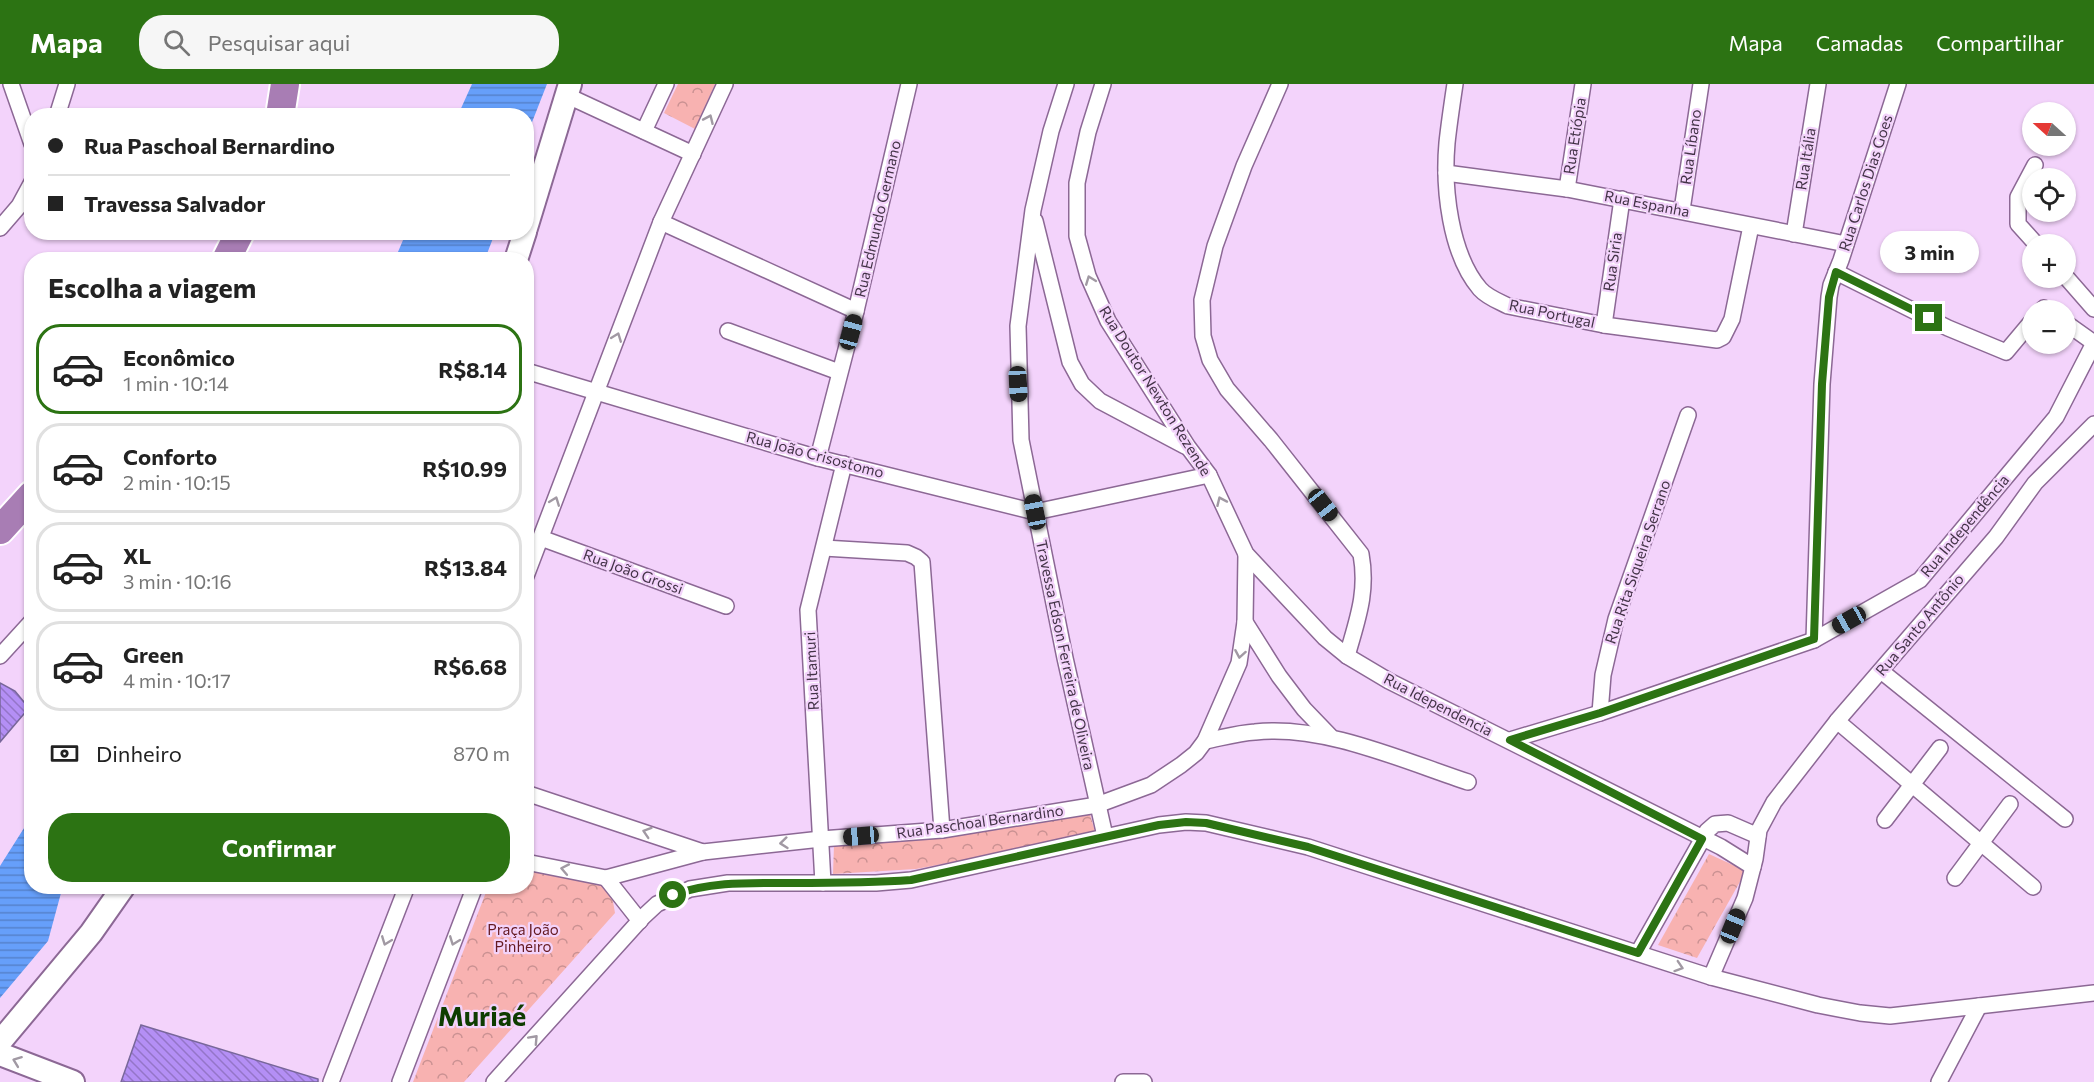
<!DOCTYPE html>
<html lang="pt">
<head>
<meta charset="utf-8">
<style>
  body { margin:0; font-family:Commissioner,sans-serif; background:#f6f6f6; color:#222; height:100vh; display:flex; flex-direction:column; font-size:22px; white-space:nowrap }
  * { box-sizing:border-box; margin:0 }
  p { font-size:20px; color:#767676 }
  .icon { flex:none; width:33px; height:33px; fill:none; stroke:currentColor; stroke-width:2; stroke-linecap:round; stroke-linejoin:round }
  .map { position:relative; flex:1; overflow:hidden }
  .drawer { position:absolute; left:24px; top:168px; width:510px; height:642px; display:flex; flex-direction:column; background:#fff; border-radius:24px; box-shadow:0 2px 4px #0004 }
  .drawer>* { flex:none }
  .banner { position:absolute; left:24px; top:24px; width:510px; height:132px; border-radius:24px; box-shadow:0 2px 4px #0004; display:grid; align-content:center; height:132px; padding:0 24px; background:#fff }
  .needle { width:39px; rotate:291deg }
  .controls { position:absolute; left:2022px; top:18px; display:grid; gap:12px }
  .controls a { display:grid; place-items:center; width:54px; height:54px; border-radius:50%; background:#fff; box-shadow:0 2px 4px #0004; font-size:30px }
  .end { position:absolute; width:27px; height:27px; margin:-14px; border:8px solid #2c7313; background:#fff; box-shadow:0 0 0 3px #fff }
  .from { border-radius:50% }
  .bubble { position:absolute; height:42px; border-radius:21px; background:#fff; box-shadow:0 2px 4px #0004; font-size:20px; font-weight:700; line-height:42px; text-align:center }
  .car { position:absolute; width:18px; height:36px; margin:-18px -9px; border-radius:8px; box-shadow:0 0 4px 2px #0007; background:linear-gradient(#222 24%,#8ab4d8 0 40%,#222 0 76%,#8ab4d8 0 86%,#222 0) }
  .banner b { display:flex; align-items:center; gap:21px; height:57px; font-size:22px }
  .banner b+b { border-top:2px solid #e0e0e0 }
  .banner i { width:15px; height:15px; background:#222 }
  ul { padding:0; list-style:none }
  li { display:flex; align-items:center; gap:18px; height:90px; margin:0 12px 9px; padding:0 12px; border:3px solid #e0e0e0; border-radius:24px }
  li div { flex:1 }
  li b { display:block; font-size:22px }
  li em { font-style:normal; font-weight:700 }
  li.active { border-color:#2c7313 }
  li>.icon { width:54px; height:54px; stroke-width:1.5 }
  h2 { padding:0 24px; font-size:27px; line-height:72px }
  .pay { display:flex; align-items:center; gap:15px; height:66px; padding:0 24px; font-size:22px }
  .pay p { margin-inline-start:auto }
  .primary-button { display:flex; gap:12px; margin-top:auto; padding:12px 24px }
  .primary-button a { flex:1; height:69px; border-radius:24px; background:#2c7313; color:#fff; font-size:24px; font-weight:700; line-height:69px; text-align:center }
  header { display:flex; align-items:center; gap:36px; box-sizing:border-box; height:84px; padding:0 30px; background:#2c7313; color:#fff }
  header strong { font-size:28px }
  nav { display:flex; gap:33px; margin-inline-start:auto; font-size:21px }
  .search { width:420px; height:54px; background:#f6f6f6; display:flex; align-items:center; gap:15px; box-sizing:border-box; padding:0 21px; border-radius:24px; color:#767676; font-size:22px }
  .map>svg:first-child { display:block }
  .forest { fill:url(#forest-crowns) }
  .water { fill:url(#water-rules) }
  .building { fill:url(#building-back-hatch); stroke:#78679a; stroke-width:1.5 }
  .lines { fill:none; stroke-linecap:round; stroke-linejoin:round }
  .street-casing { stroke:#8c6895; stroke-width:18 }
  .secondary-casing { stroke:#8c6895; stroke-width:26 }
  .highway-casing { stroke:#fff; stroke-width:32 }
  .street { stroke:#fff; stroke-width:15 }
  .secondary { stroke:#fff; stroke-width:22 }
  .highway { stroke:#a87db4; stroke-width:28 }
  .oneway { stroke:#a199a3 }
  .route { stroke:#2c7313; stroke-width:8 }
  .labels { text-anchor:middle; stroke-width:4.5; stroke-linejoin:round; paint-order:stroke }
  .street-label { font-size:15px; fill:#433347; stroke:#f3d3fb }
  .park-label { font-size:15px; fill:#651a21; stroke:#f3d3fb }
  .town-label { font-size:27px; font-weight:bold; fill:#0e3c00; stroke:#f3d3fb }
</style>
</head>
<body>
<header>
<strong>Mapa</strong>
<div class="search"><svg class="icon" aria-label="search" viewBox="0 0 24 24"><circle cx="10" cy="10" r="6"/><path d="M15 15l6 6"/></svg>Pesquisar aqui</div>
<nav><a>Mapa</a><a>Camadas</a><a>Compartilhar</a></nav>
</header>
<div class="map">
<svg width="2094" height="998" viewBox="0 0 2094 998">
  <defs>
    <pattern id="forest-crowns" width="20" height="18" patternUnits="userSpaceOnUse" patternTransform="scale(1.5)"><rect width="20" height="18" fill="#f8b2b1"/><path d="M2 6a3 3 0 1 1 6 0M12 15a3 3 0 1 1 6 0" fill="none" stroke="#ca9192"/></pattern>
    <pattern id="water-rules" width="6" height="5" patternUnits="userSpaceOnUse" patternTransform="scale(1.5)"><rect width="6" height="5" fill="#669ffa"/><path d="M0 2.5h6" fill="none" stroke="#5682cc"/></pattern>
    <pattern id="building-back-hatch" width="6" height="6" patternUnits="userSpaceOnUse" patternTransform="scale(1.5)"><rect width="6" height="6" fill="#b48ff5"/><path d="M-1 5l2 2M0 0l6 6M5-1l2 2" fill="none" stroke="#9475c8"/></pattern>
  </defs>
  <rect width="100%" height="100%" fill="#f3d3fb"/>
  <g class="forest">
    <polygon points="678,0 715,0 695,45 664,29"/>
    <polygon points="1089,727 1096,751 916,785 833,790 834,761"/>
    <polygon points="1709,770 1746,787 1697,874 1658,861"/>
    <polygon points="527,778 597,797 611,806 615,829 464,998 413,998 488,803 526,802"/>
  </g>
  <g class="water">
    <polygon points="472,0 547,0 527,51 526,32 458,31"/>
    <polygon points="406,149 406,148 495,149 485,175 395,175"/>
    <polygon points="31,733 32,802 74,803 61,809 48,857 0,914 0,782"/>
  </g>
  <g class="building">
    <polygon points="0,599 15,607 29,624 0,658"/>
    <polygon points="141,941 318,995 318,998 121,998"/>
  </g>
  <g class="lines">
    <defs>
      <g id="street">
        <polyline points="11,0 32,60"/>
        <polyline points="1066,0 1051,47 1033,126 1018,242 1021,356 1065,574 1105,752"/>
        <polyline points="1103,0 1088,48 1077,99 1077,152 1088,192 1108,237 1188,363 1209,391 1246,470 1325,554 1347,572 1389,597 1721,763 1753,783"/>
        <path d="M1280,0L1244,82L1215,162L1202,216L1203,252L1210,276L1227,305L1271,356L1361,470C1368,509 1357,536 1347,572"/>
        <path d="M1455,0C1452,20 1449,40 1447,59C1443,104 1450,170 1480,205C1487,213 1498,217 1508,222L1604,241L1717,256L1723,253L1732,235L1751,142"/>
        <polyline points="568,12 693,70"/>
        <polyline points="57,32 67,0"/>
        <polyline points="644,47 666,0"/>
        <polyline points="2035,81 2018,113 2018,140 2036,160"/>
        <polyline points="1446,89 1567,105 1846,160"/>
        <polyline points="1567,105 1583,0"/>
        <polyline points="1682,126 1701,0"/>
        <polyline points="1035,137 1070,278 1082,300 1100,317 1185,362"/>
        <polyline points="661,138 856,227"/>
        <polyline points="0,144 19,122 32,98"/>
        <polyline points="1794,150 1818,0"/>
        <polyline points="1836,188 1948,244 2006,268 2032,237"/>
        <polyline points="2066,193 2094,225"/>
        <polyline points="2042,226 2044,224 2047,226"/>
        <polyline points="2066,239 2094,259"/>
        <polyline points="1604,241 1622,115"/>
        <polyline points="728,247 839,288"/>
        <polyline points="526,287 818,374 1035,428 1209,391"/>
        <polyline points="818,374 856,227 909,0"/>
        <polyline points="541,454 726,522"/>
        <polyline points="824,464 907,469 916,473 922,478 942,746"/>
        <polyline points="526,492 661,138 725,0"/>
        <polyline points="1245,538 1279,592 1304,625 1330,652"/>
        <polyline points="1814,556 1822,300 1829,213 1831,201 1841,176 1898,0"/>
        <polyline points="0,572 32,537"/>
        <polyline points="1881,587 2065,735"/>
        <polyline points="1600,629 1603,591 1616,535 1688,331"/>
        <polyline points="1837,637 2033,803"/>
        <polyline points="1510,656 1600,629 1814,556 1920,496 2056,333 2094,259"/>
        <path d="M1205,657C1221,654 1238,649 1255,648C1323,640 1404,677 1468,698"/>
        <polyline points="526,709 703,768 821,755 942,746 1097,721 1151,701 1181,681 1196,669 1205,657 1239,579 1245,538 1246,470"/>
        <polyline points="1885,736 1940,664"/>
        <polyline points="526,778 606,794 703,768"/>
        <polyline points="606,794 640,837"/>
        <polyline points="1955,794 2010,720"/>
        <polyline points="823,799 808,526 844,380"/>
        <polyline points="1638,869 1707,747 1715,740 1728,739 1758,752"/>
        <polyline points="1711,893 1745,814 1755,775 1759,746 1774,718 1837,637 1996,453 2035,399 2094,340"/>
        <polyline points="331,998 407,802"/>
        <polyline points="400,998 475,802"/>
        <polyline points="494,998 643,833 657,820 690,805 728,799 876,799 911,796 1159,741 1186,738 1206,739 1308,763 1711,893 1818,921 1860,929 1890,932 2094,909"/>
        <polyline points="1123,998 1144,998"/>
        <polyline points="1939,998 1979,922"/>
      </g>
      <g id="secondary">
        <polyline points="526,144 570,0"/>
        <polyline points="516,176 525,148"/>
        <polyline points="0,958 91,849 124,802"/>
        <polyline points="0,970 73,998"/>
      </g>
      <g id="highway">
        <polyline points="280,32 285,0"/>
        <polyline points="226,176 240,148"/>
        <polyline points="0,446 32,411"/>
      </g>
    </defs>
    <use href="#street" class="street-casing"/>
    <use href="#secondary" class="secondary-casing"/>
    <use href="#highway" class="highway-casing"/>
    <use href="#street" class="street"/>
    <use href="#secondary" class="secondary"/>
    <use href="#highway" class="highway"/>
  </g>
  <defs><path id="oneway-chevron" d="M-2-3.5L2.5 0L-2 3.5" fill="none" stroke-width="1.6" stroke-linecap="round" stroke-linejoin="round" transform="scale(1.5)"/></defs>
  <g class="oneway">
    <use href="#oneway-chevron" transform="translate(709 35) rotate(-66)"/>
    <use href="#oneway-chevron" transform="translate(1090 196) rotate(-111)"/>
    <use href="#oneway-chevron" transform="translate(617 253) rotate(-69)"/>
    <use href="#oneway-chevron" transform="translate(555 417) rotate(-69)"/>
    <use href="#oneway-chevron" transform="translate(1221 417) rotate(-114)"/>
    <use href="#oneway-chevron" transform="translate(1240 570) rotate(100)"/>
    <use href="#oneway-chevron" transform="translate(647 748) rotate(-162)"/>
    <use href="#oneway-chevron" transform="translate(784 759) rotate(174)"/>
    <use href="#oneway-chevron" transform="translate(565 785) rotate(-169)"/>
    <use href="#oneway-chevron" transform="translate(386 857) rotate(111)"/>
    <use href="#oneway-chevron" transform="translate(454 857) rotate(111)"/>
    <use href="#oneway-chevron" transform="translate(1679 883) rotate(18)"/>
    <use href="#oneway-chevron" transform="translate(534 955) rotate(-47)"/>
    <use href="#oneway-chevron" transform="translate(17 977) rotate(-159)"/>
  </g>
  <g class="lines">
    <path class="route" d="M673,811C711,797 751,799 791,799C831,799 871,799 911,796L1159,741L1186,738L1206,739L1308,763L1638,869L1702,755L1510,656L1600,629L1814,555L1822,300L1829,213L1836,188L1929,234"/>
  </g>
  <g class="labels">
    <g class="street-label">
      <text transform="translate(1575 52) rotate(-81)" y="5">Rua Etiópia</text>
      <text transform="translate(1691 63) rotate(-82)" y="5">Rua Líbano</text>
      <text transform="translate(1806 75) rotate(-81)" y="5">Rua Itália</text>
      <text transform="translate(1866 99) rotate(-72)" y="5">Rua Carlos Dias Goes</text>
      <text transform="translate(1647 120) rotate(11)" y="5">Rua Espanha</text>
      <text transform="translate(878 135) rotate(-77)" y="5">Rua Edmundo Germano</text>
      <text transform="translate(1613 178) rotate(-82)" y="5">Rua Siria</text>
      <text transform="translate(1552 230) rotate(12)" y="5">Rua Portugal</text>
      <text transform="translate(1155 307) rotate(58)" y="5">Rua Doutor Newton Rezende</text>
      <text transform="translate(815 371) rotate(15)" y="5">Rua João Crisostomo</text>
      <text transform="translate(1965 442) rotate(-50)" y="5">Rua Independência</text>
      <text transform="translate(1638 478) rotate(-71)" y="5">Rua Rita Siqueira Serrano</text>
      <text transform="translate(633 488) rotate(20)" y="5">Rua João Grossi</text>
      <text transform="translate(1920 541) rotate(-50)" y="5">Rua Santo Antônio</text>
      <text transform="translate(1065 571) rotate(78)" y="5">Travessa Edson Ferreira de Oliveira</text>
      <text transform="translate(812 587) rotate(-93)" y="5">Rua Itamuri</text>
      <text transform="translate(1438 621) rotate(27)" y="5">Rua Idependencia</text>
      <text transform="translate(980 738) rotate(-8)" y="5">Rua Paschoal Bernardino</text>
    </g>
    <g class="park-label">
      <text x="523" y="851">Praça João<tspan x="523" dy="17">Pinheiro</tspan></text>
    </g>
    <g class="town-label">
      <text x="482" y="942">Muriaé</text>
    </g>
  </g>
</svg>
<div class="controls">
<a><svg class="needle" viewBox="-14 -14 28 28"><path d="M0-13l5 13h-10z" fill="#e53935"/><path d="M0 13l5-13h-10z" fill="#767676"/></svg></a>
<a><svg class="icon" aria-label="locate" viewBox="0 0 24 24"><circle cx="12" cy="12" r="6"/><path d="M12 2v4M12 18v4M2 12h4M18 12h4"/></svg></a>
<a>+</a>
<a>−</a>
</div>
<i class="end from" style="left:673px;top:811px"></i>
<i class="end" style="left:1929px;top:234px"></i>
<div class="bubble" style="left:1880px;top:147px;width:99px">3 min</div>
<i class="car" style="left:851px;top:248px;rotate:15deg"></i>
<i class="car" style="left:1018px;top:300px;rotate:177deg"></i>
<i class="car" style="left:1323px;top:421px;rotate:142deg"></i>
<i class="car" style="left:1035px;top:428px;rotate:349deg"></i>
<i class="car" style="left:1849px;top:536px;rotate:241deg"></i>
<i class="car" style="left:861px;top:752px;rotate:265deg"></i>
<i class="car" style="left:1733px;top:842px;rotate:22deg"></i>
<div class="banner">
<b><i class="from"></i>Rua Paschoal Bernardino</b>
<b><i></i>Travessa Salvador</b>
</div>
<section class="drawer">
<h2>Escolha a viagem</h2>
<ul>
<li class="active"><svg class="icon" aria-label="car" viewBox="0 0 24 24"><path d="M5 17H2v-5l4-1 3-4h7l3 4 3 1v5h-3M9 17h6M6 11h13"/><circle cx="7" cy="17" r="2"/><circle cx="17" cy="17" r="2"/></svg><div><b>Econômico</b><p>1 min · 10:14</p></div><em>R$8.14</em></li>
<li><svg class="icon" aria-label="car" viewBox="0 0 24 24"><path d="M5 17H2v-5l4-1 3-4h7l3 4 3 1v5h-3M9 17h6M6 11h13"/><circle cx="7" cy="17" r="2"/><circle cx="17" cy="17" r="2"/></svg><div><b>Conforto</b><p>2 min · 10:15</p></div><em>R$10.99</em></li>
<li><svg class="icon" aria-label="car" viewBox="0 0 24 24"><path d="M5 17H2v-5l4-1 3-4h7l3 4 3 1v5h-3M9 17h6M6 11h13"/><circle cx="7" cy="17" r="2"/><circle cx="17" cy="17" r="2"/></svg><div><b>XL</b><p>3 min · 10:16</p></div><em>R$13.84</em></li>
<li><svg class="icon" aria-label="car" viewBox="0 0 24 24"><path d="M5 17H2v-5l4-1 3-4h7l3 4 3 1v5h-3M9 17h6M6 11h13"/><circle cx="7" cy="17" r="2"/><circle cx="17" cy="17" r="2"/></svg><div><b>Green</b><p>4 min · 10:17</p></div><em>R$6.68</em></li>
</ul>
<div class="pay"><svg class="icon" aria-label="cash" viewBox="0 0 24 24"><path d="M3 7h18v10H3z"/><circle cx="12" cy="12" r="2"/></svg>Dinheiro<p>870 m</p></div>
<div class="primary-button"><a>Confirmar</a></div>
</section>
</div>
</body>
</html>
